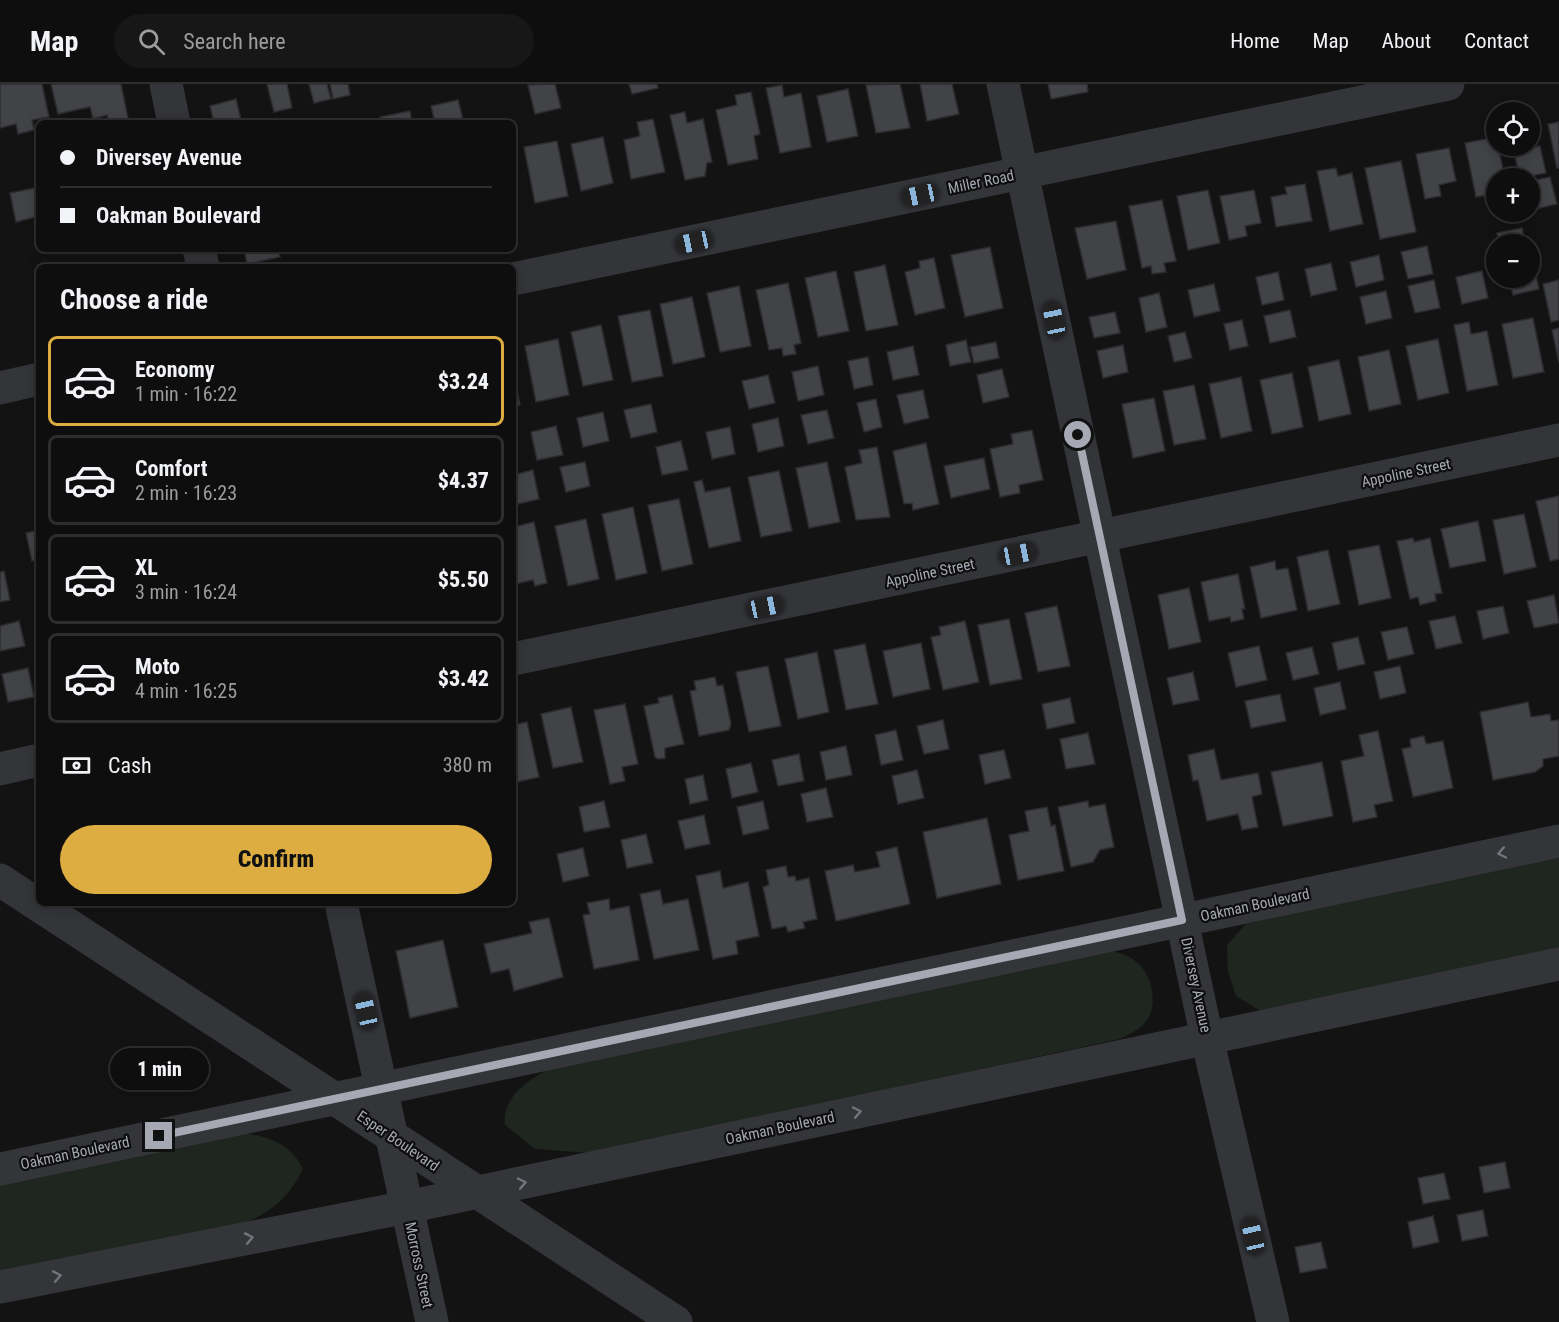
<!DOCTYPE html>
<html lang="en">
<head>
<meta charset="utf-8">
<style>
  body { margin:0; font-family:"Roboto Condensed",sans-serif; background:#171718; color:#f1f3f6; height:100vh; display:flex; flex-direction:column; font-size:22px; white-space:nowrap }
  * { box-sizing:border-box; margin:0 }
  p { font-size:20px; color:#9b9c9e }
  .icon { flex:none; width:33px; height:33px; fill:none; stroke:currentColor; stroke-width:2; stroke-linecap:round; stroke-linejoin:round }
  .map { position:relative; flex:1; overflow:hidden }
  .panel { position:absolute; left:36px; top:180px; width:480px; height:642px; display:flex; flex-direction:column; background:#0e0e0f; border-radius:9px; box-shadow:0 3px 15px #0003,0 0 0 2px #2e2e2f }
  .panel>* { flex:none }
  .hud { position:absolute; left:36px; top:36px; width:480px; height:132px; border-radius:9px; box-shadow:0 3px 15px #0003,0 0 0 2px #2e2e2f; display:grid; align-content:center; height:132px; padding:0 24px; background:#0e0e0f }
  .controls { position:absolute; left:1486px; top:18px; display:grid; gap:12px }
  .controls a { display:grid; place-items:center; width:54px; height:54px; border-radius:50%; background:#0e0e0f; box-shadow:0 3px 15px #0003,0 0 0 2px #2e2e2f; font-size:30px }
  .end { position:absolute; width:27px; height:27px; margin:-14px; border:8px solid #a6a9b3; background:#111; box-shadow:0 0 0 3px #111 }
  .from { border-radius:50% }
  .bubble { position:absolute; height:42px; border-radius:21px; background:#0e0e0f; box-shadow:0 3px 15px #0003,0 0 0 2px #2e2e2f; font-size:20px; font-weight:800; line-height:42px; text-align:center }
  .car { position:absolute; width:18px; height:36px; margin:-18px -9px; border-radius:8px; box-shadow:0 0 4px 2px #0007; background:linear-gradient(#222 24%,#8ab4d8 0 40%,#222 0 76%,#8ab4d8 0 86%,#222 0) }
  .hud b { display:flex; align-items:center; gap:21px; height:57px; font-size:22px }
  .hud b+b { border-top:2px solid #2e2e2f }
  .hud i { width:15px; height:15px; background:#f1f3f6 }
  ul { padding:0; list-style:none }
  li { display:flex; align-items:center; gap:18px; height:90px; margin:0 12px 9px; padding:0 12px; border:3px solid #2e2e2f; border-radius:9px }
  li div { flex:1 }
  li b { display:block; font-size:22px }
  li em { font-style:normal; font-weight:800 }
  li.current { border-color:#ddad42 }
  li>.icon { width:54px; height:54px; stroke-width:1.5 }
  h2 { padding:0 24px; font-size:27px; line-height:72px }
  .pay { display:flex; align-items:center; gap:15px; height:66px; padding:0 24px; font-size:22px }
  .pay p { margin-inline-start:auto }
  .primary-button { display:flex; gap:12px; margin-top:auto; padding:12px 24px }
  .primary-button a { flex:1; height:69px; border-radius:36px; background:#ddad42; color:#111; font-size:24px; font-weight:800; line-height:69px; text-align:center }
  header { display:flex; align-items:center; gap:36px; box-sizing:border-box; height:84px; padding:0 30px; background:#0e0e0f; border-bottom:2px solid #2e2e2f }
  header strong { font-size:28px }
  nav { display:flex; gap:33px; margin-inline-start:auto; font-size:21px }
  .search { width:420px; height:54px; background:#171718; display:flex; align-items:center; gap:15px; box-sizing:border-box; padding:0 21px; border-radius:33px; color:#9b9c9e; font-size:22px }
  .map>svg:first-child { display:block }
  .green { fill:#1f2620 }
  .building { fill:#424347; stroke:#2d2d30; stroke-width:1.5 }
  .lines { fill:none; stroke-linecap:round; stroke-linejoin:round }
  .minor { stroke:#343539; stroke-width:33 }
  .oneway { stroke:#73757c }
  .route { stroke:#a6a9b3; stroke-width:8 }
  .labels { text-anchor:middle; stroke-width:4.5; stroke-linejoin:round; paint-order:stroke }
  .street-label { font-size:15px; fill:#a6a9b3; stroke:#0e0e0f }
</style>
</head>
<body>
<header>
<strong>Map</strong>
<div class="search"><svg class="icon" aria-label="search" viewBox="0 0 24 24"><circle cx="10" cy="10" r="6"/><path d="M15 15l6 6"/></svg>Search here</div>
<nav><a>Home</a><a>Map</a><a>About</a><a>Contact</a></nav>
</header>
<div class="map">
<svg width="1559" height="1238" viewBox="0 0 1559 1238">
  <rect width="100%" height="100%" fill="#131314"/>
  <g class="green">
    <polygon points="1559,768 1559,865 1265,930 1236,912 1228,887 1227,861 1246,840"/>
    <path d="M1112,867C1119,869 1128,871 1134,876C1151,887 1159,919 1147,936C1141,945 1130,950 1120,955L590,1069L535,1065L505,1041C501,1011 535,991 558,981Z"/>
    <path d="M237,1048C265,1052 289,1057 303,1085C289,1113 272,1128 243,1140L0,1191V1098Z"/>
  </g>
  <g class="building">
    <polygon points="0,0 42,0 49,33 32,36 34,46 18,50 16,40 0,44"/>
    <polygon points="51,0 121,0 129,39 109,39 107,31 93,35 90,23 58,30"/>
    <polygon points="267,0 287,0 292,24 274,28"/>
    <polygon points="309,0 327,0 331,15 314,19"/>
    <polygon points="330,0 348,0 350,11 333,15"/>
    <polygon points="555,0 561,24 535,30 528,1"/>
    <polygon points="629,0 657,0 658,4 632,10"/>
    <polygon points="900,0 910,44 876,49 866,1"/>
    <polygon points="920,0 952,0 959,30 927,37"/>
    <polygon points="1048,0 1087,0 1088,8 1051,15"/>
    <polygon points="782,1 784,13 801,9 811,63 780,69 766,4"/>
    <polygon points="848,5 858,52 827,58 817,12"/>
    <polygon points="751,8 760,50 754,52 758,75 728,81 716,26 737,21 735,11"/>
    <polygon points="236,15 241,36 214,39 210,22"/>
    <polygon points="458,16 464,39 435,39 431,22"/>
    <polygon points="410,27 412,39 382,39 380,33"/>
    <polygon points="685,28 687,39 703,35 712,78 707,79 705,92 685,96 670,31"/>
    <polygon points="653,35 665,88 631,95 624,56 640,52 637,38"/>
    <polygon points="1559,38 1559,84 1557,84 1548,40"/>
    <polygon points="603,53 613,99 581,107 571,60"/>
    <polygon points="1496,53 1505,94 1497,94 1497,109 1476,113 1465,59"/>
    <polygon points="557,57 568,112 535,119 524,63"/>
    <polygon points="1540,62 1546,89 1520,94 1514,68"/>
    <polygon points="1449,64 1456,97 1439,101 1441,112 1425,115 1416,70"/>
    <polygon points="1401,77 1416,148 1380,155 1365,84"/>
    <polygon points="1336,84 1338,92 1352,89 1363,140 1330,147 1317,87"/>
    <polygon points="1550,93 1557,120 1531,126 1530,97"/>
    <polygon points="1305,100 1312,137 1276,143 1271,113 1287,110 1285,103"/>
    <polygon points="35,104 39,132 16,138 10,109"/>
    <polygon points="1208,106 1220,159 1188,166 1177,112"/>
    <polygon points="1254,106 1261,139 1245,142 1247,152 1229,156 1220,112"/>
    <polygon points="1162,116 1176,177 1164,179 1166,188 1152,190 1151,182 1142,184 1129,122"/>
    <polygon points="1116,137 1126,186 1087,195 1075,144"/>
    <polygon points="1522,144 1525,160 1500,160 1497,149"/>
    <polygon points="1427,162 1433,190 1408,195 1401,168"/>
    <polygon points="990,163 1003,224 965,233 951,171"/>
    <polygon points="244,165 278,165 280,173 247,180"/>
    <polygon points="1379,171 1384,196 1356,203 1350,178"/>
    <polygon points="934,174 945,224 915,231 905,188 920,184 919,177"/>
    <polygon points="1530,178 1533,178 1539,205 1513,211 1509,194 1530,194"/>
    <polygon points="1331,179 1337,206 1311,212 1305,185"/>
    <polygon points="885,181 898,241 866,247 854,188"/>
    <polygon points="836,187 849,247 818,253 805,194"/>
    <polygon points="1482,187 1488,214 1462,220 1456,193"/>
    <polygon points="1278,188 1284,216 1262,221 1256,193"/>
    <polygon points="1434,196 1440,224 1415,229 1408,202"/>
    <polygon points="1559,196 1559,236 1551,238 1543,200"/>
    <polygon points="788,199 801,259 794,261 796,270 783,272 782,264 769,266 756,206"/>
    <polygon points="1214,200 1220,227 1194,233 1188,206"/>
    <polygon points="739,202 751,262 720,268 707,209"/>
    <polygon points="1386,207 1392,234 1366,240 1360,213"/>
    <polygon points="1159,209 1167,243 1146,248 1139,214"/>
    <polygon points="692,213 705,273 673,280 660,220"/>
    <polygon points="650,226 663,292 632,298 618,232"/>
    <polygon points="1290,226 1296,253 1270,259 1264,232"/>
    <polygon points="1115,228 1120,249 1094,254 1089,233"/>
    <polygon points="1533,234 1544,288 1513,294 1502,240"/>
    <polygon points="1242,236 1248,262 1230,266 1224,240"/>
    <polygon points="1469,238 1471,250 1487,247 1498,301 1467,307 1454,241"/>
    <polygon points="601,241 613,296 583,302 571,248"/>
    <polygon points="1559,244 1559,279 1552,246"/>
    <polygon points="1185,248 1192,274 1174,278 1168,252"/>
    <polygon points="558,255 569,311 536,318 525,262"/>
    <polygon points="1438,255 1449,309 1418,316 1406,262"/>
    <polygon points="966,256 971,278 950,282 946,261"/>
    <polygon points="996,258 999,274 974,279 970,263"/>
    <polygon points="1123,261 1128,288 1103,294 1097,267"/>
    <polygon points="913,262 919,291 893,296 887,268"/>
    <polygon points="1389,266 1401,320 1369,327 1358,273"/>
    <polygon points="868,273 873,301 854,305 848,277"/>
    <polygon points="1339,276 1351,330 1319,337 1308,283"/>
    <polygon points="818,282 824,311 798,317 792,288"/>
    <polygon points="513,284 520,321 513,322"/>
    <polygon points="1002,285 1009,313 983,319 977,291"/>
    <polygon points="1292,289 1303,343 1272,350 1260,296"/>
    <polygon points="768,291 775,319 749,325 742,297"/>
    <polygon points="1241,293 1252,347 1221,354 1209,300"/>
    <polygon points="1194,301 1206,355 1174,361 1163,307"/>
    <polygon points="923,306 929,334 904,340 897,311"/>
    <polygon points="1154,314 1165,367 1133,374 1122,320"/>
    <polygon points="876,315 882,343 864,348 857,319"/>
    <polygon points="651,320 657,348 631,354 624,326"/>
    <polygon points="827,326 834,354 808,360 801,331"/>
    <polygon points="603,328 609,357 583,363 577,334"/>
    <polygon points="778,334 784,362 758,368 752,340"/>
    <polygon points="556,342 563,371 537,376 531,348"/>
    <polygon points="730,343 735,370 712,375 706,348"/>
    <polygon points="1032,346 1043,396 1019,401 1020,409 1000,413 990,365 1013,360 1011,350"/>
    <polygon points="681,357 688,386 662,391 656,363"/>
    <polygon points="926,359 939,420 913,426 912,419 904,420 893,367"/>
    <polygon points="877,363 890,433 856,436 845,383 862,379 859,366"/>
    <polygon points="984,374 990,405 951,414 944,382"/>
    <polygon points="585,378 590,402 566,408 560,383"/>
    <polygon points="827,378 840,438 809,444 796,384"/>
    <polygon points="533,386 539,415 514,421 513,391"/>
    <polygon points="779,387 792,447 761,453 748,393"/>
    <polygon points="702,396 705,408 730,403 741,457 709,464 694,398"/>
    <polygon points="1559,412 1559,475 1550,477 1536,417"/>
    <polygon points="679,415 693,480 662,487 648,421"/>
    <polygon points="633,423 647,489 616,496 602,430"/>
    <polygon points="1524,430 1536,483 1504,490 1493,436"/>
    <polygon points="586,435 599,495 568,502 555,442"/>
    <polygon points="1478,437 1486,477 1450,484 1441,445"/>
    <polygon points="534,438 547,499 535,502 533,496 515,500 513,443"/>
    <polygon points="39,446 39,475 32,477 26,449"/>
    <polygon points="1413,454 1414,458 1430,454 1442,509 1435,510 1436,517 1420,521 1418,513 1410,515 1397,457"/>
    <polygon points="1379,461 1391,514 1359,521 1348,467"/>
    <polygon points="1328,466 1340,520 1308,527 1297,473"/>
    <polygon points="1275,477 1276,486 1288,484 1297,526 1261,534 1250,483"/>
    <polygon points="4,487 10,516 0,518 0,488"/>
    <polygon points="1238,490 1245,525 1242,525 1244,535 1231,538 1230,533 1209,537 1201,498"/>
    <polygon points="1189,504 1201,558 1169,565 1158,511"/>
    <polygon points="1554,511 1559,539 1534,544 1527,517"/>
    <polygon points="1057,522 1070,582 1038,588 1025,529"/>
    <polygon points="1503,522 1509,549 1483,555 1477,527"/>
    <polygon points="1455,532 1462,559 1436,565 1429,537"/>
    <polygon points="1009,535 1022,595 990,601 978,541"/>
    <polygon points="19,537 25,562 0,567 0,542"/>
    <polygon points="965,537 979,598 943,606 931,553 941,551 939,543"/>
    <polygon points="1407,543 1414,570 1388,576 1381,548"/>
    <polygon points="1358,553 1365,580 1338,586 1332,559"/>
    <polygon points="921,559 930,605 893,613 883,567"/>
    <polygon points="865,560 878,620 846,626 834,566"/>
    <polygon points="1259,562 1267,596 1236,603 1228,569"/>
    <polygon points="1312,563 1319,590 1293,596 1286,569"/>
    <polygon points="817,568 829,628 798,635 785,575"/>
    <polygon points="768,582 781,642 749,648 736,588"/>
    <polygon points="1400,582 1406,609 1380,615 1374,588"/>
    <polygon points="28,584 34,613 8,618 2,590"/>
    <polygon points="1193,588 1199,616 1173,621 1167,594"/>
    <polygon points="715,593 717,602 723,601 731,640 729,646 699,652 690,607 696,606 694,597"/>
    <polygon points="1340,598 1346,625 1320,631 1314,604"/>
    <polygon points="1280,610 1286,637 1251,644 1245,617"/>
    <polygon points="672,611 684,660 665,664 665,674 658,675 655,673 644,622 659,619 658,614"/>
    <polygon points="1070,614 1075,639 1047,645 1042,620"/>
    <polygon points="1528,618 1531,633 1550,630 1551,637 1559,636 1559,672 1543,675 1543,682 1535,688 1493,696 1480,628"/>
    <polygon points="625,620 638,680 622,683 625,697 610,700 594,626"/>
    <polygon points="571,623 583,678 553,684 541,630"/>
    <polygon points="943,636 949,665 924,670 917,642"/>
    <polygon points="527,638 539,693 513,699 513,641"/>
    <polygon points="896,646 903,676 881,681 875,651"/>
    <polygon points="1378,647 1393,717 1374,721 1377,733 1353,738 1341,677 1364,672 1359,651"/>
    <polygon points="1088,649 1095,680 1066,685 1060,655"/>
    <polygon points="1424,652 1426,660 1443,657 1453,704 1413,713 1402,665 1411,663 1410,655"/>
    <polygon points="846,662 852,691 826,696 820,668"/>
    <polygon points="1214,665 1221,696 1258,689 1262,710 1252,713 1258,743 1242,746 1238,730 1207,737 1198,696 1193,697 1188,671"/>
    <polygon points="1004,666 1011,694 985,700 979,671"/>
    <polygon points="799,670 804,697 778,702 772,676"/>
    <polygon points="1322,678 1333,732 1283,742 1271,688"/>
    <polygon points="751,679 758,708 732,714 726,685"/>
    <polygon points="917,686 924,714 898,720 892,692"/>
    <polygon points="703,691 708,716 690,720 685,695"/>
    <polygon points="826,704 833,733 807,738 801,710"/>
    <polygon points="604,717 610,743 584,748 579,723"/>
    <polygon points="763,717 769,745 743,751 737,723"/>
    <polygon points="1088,717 1089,723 1105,720 1114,763 1100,766 1093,778 1071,783 1058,723"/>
    <polygon points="1047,723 1051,742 1055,741 1064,787 1018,796 1009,751 1029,747 1025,727"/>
    <polygon points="704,731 710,760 685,765 678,737"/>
    <polygon points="987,734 1001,800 937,814 923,748"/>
    <polygon points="646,750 653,779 627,784 621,756"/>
    <polygon points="897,763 910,820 836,837 825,787 853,781 855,788 880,783 876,768"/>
    <polygon points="583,764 589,792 563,798 557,770"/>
    <polygon points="786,782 788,793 795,792 796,797 809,794 817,835 803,838 805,844 788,848 786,842 772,845 763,803 769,801 766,786"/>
    <polygon points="720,787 723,804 748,798 759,852 736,857 738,870 713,875 696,792"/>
    <polygon points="660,806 663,820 688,815 699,866 654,875 640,810"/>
    <polygon points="609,815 610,826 629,822 639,876 594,885 583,831 590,830 587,819"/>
    <polygon points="549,834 563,893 514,907 509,885 491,889 484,860 532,849 529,838"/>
    <polygon points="443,856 458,923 410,934 396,867"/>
    <polygon points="1505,1078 1510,1104 1484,1109 1479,1083"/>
    <polygon points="1444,1089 1450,1115 1423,1120 1418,1094"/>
    <polygon points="1483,1126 1488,1152 1462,1157 1457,1131"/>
    <polygon points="1433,1132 1439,1158 1413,1164 1408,1138"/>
    <polygon points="1321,1158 1327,1184 1300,1189 1295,1163"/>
  </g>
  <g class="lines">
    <g class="minor">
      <polyline points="166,0 174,39"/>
      <polyline points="1003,0 1207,954 1273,1238"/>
      <polyline points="199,165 203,183"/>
      <polyline points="513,195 1448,0"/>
      <polyline points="0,304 39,295"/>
      <polyline points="513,575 1559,356"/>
      <polyline points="0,685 39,676"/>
      <polyline points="0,796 676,1238"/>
      <polyline points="341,819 432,1238"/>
      <polyline points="0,1085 1559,757"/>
      <polyline points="0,1203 407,1123 1559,880"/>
    </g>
  </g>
  <defs><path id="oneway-chevron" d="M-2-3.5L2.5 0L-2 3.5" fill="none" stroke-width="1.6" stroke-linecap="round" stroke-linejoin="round" transform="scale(1.5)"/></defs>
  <g class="oneway">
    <use href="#oneway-chevron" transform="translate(1502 769) rotate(168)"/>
    <use href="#oneway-chevron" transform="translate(857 1028) rotate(-12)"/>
    <use href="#oneway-chevron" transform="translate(522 1099) rotate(-12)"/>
    <use href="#oneway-chevron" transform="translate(249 1154) rotate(-11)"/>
    <use href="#oneway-chevron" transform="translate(57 1192) rotate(-11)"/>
  </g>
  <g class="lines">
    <polyline class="route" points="159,1052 1182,836 1078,351"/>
  </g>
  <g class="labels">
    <g class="street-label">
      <text transform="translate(981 98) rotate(-12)" y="5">Miller Road</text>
      <text transform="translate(1406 389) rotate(-12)" y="5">Appoline Street</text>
      <text transform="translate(930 489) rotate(-12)" y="5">Appoline Street</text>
      <text transform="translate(1255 821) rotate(-12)" y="5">Oakman Boulevard</text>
      <text transform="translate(1196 901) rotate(78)" y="5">Diversey Avenue</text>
      <text transform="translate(780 1044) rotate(-12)" y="5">Oakman Boulevard</text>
      <text transform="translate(398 1057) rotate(34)" y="5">Esper Boulevard</text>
      <text transform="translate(75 1069) rotate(-12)" y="5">Oakman Boulevard</text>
      <text transform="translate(419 1181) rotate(78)" y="5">Morross Street</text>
    </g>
  </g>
</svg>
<div class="controls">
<a><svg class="icon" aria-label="locate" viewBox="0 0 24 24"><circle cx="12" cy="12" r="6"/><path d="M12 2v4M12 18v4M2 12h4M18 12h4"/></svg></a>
<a>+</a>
<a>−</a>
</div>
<i class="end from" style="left:1078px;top:351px"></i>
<i class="end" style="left:159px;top:1052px"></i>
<div class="bubble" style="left:110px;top:964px;width:99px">1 min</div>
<i class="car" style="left:920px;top:111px;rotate:258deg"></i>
<i class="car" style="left:694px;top:158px;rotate:258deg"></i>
<i class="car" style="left:1054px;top:236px;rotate:348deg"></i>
<i class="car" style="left:1018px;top:470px;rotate:79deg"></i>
<i class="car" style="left:765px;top:523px;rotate:78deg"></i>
<i class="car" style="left:366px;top:927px;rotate:347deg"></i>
<i class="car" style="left:1253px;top:1152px;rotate:347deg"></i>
<div class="hud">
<b><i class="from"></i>Diversey Avenue</b>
<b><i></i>Oakman Boulevard</b>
</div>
<section class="panel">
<h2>Choose a ride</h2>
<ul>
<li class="current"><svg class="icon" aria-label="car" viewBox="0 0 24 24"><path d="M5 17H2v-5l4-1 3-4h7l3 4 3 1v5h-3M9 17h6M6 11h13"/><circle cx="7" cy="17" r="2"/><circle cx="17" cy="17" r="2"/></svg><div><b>Economy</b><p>1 min · 16:22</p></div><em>$3.24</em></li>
<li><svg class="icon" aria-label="car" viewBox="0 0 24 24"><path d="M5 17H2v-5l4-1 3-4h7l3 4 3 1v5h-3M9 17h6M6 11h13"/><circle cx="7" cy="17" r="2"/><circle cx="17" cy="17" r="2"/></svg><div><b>Comfort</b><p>2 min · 16:23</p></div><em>$4.37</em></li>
<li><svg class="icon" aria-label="car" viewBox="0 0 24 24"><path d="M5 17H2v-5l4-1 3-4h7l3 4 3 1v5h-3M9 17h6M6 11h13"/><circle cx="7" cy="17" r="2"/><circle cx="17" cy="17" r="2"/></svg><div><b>XL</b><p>3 min · 16:24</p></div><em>$5.50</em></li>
<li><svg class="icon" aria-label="car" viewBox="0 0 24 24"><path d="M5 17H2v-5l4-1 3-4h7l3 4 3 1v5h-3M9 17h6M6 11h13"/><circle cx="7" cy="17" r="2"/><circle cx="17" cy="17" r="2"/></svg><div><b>Moto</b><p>4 min · 16:25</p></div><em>$3.42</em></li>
</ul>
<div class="pay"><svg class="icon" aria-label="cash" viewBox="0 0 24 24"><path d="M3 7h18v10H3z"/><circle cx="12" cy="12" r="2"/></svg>Cash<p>380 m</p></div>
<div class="primary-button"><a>Confirm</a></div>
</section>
</div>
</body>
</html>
